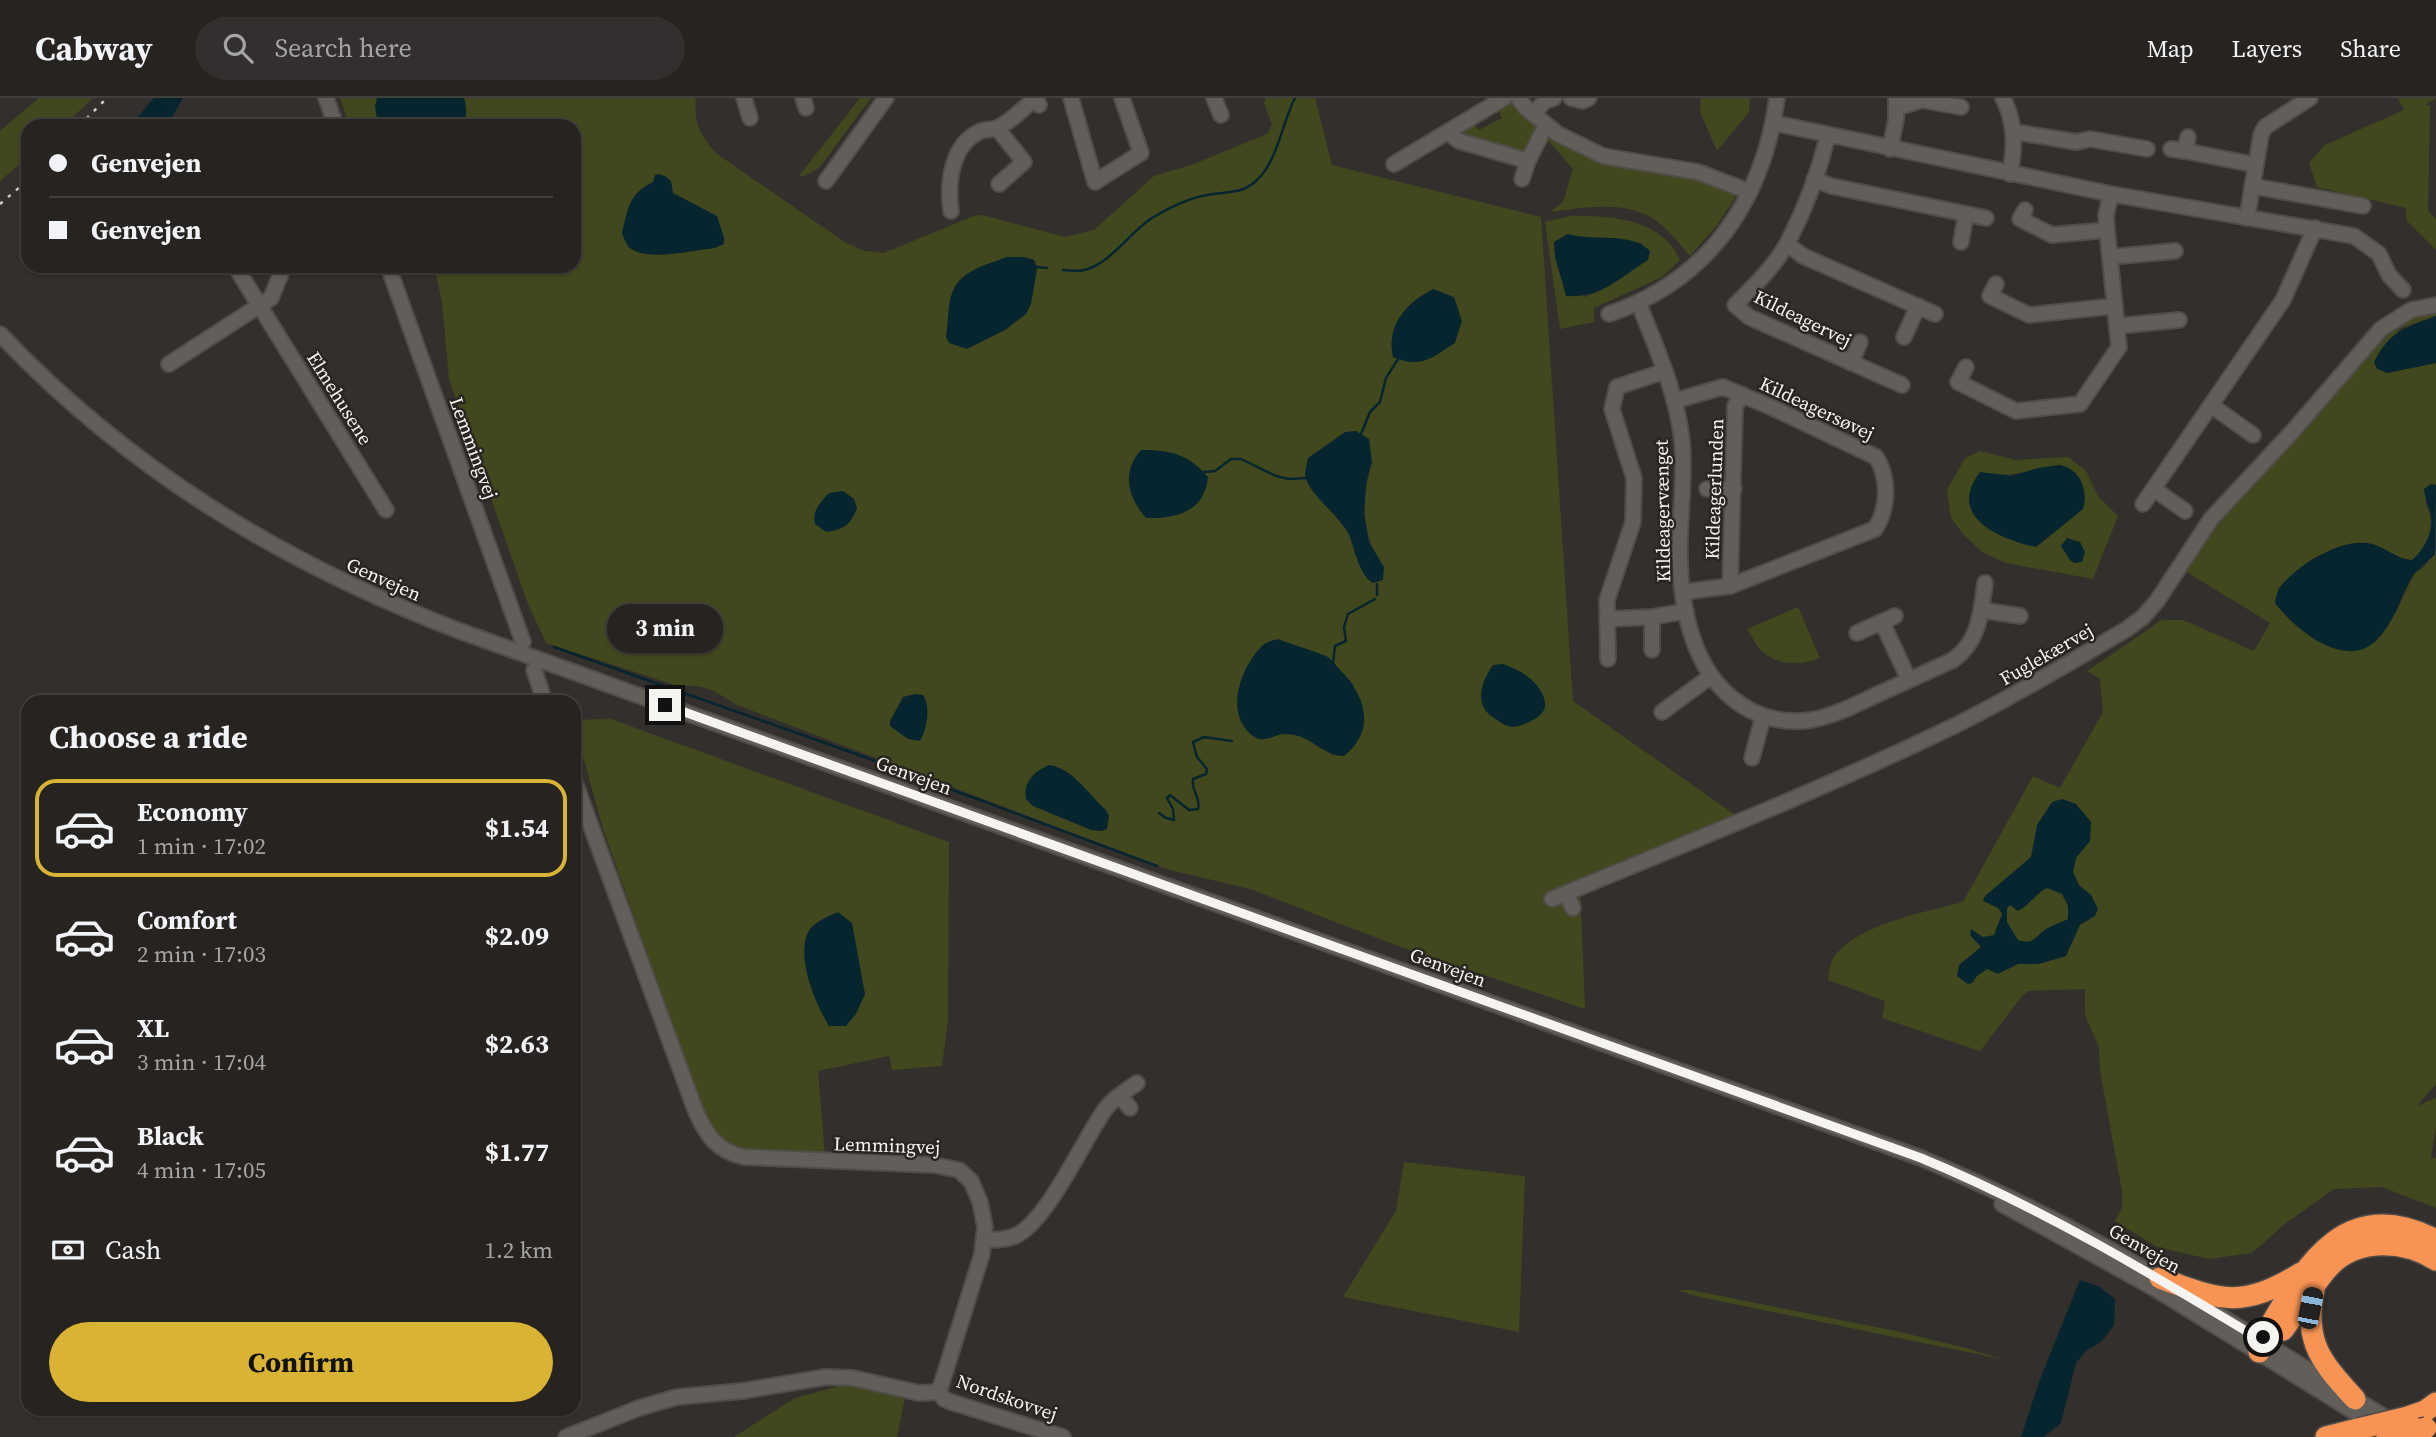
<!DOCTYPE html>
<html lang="en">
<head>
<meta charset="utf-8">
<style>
  body { margin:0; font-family:"Source Serif 4",serif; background:#322f2e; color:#f1f3f6; height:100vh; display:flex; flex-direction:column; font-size:26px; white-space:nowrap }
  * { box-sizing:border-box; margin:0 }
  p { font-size:23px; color:#a4a4a5 }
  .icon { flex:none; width:38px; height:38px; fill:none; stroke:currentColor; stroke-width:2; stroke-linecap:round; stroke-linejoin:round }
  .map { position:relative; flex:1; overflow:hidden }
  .panel { position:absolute; left:21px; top:597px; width:560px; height:721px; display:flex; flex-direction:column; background:#262321; border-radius:21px; box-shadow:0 2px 5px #0004,0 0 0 2px #42403f }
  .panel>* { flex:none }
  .guide { position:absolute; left:21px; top:21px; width:560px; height:154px; border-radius:21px; box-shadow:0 2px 5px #0004,0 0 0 2px #42403f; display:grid; align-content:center; height:154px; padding:0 28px; background:#262321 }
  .end { position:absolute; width:32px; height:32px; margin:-16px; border:9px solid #f6f4f1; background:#111; box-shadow:0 0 0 4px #111 }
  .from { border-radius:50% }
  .bubble { position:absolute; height:49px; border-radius:24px; background:#262321; box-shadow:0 2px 5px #0004,0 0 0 2px #42403f; font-size:23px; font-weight:700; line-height:49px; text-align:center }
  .car { position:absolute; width:21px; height:42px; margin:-21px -10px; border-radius:9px; box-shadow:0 0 5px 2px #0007; background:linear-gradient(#222 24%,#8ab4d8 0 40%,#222 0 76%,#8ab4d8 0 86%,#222 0) }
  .guide b { display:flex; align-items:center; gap:24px; height:66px; font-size:26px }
  .guide b+b { border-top:2px solid #42403f }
  .guide i { width:18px; height:18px; background:#f1f3f6 }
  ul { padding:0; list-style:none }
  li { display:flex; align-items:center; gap:21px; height:98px; margin:0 14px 10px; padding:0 14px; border:4px solid transparent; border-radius:21px }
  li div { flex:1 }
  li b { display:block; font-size:26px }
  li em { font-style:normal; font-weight:700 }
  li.selected { border-color:#d9b334 }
  li>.icon { width:63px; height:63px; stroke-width:1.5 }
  h2 { padding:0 28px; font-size:32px; line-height:84px }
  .pay { display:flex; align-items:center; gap:18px; height:77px; padding:0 28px; font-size:26px }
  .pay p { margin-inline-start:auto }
  .cta { display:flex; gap:14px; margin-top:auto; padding:14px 28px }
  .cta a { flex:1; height:80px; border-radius:42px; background:#d9b334; color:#111; font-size:28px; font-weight:700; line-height:80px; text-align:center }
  header { display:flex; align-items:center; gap:42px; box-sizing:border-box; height:98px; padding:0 35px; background:#262321; border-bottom:2px solid #42403f }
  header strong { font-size:33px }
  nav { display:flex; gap:38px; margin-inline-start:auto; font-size:24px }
  .search { width:490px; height:63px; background:#322f2e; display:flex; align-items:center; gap:18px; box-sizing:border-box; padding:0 24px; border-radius:38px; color:#a4a4a5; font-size:26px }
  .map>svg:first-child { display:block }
  .green { fill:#42481e; fill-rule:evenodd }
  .water { fill:#06252e; fill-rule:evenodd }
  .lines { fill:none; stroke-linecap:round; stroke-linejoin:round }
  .stream { stroke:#06252e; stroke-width:2.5 }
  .minor-casing { stroke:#504d49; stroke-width:18 }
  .highway-casing { stroke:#504d49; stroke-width:24 }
  .minor { stroke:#625e59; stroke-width:14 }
  .highway { stroke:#f79454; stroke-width:21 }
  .rail { stroke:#cdcbc8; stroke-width:2.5; stroke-dasharray:3.5 7; stroke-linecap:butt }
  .highway-bridge-casing { stroke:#504d49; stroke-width:24; stroke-linecap:butt }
  .highway-bridge { stroke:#f79454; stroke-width:21 }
  .route { stroke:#f6f4f1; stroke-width:9 }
  .labels { text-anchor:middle; stroke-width:5; stroke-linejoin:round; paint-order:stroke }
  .street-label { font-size:19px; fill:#f6f4f1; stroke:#292622 }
</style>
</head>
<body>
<header>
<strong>Cabway</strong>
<div class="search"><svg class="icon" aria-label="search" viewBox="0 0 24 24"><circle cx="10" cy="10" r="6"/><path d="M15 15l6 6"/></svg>Search here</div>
<nav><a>Map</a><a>Layers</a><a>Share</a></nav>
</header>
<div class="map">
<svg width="2436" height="1339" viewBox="0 0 2436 1339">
  <rect width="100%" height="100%" fill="#332f2c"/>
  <g class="green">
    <polygon points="39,0 93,0 63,28 28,28 28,59 0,83 0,33"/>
    <path d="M340,0H696C693,23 701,40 717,56L846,145L865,153L884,155L976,117L986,118L1065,139L1094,132L1154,78L1194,66L1267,36L1272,27L1264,5L1266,0H1315L1332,67L1541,119L1573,603L1738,719L1580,785L1585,911L1406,851L1250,791L1170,772L737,607C716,594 705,585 678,588L546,545L528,506L449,281L442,204L434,168H574V28H350ZM1326,349L1372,364C1362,401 1360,437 1384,469L1355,457L1349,436L1330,411L1312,392L1308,360ZM1307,553L1327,558L1354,587L1334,658L1302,638L1284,636Z"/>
    <polygon points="860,0 871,0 819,70 804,78 799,78"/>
    <polygon points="1701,0 1750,0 1749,14 1717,53 1700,14"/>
    <polygon points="2398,0 2436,0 2425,7 2430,7 2428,113 2436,121 2436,152 2406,122 2406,110 2317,89 2309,65 2325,47 2404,12"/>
    <polygon points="1511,2 1539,31 1523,55 1461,35 1472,25 1479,32 1502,20 1497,9"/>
    <path d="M1547,37L1686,76L1732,94L1735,100L1718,126L1690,158C1678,144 1667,129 1652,120C1623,102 1582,110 1550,114L1563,104L1573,71L1546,40Z"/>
    <path d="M1570,118C1611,118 1660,119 1680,162L1662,179L1594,210V224L1560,231L1545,124ZM1568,136L1581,140H1610L1642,145L1648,161L1602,192L1585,199C1559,181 1556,177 1554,144Z"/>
    <path d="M2436,213V218L2399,231L2387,275L2436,265V387L2431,386L2425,404C2436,424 2430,447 2412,462L2403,461L2386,452L2341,449L2310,462L2278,491L2381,538L2397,512L2414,476L2424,469L2436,452V986L2417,1008L2436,1000V1028L2431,1059L2436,1060V1110L2382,1089L2334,1091L2286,1125L2252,1155L2209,1161L2157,1149L2115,1123L2122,1110V1093L2100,973L2099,949L2085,917V891L2028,893L2022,898L1980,953L1882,920L1885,903L1828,882C1829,873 1830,863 1836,856C1865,824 1923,815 1963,804L2033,678L2060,690L2103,614L2100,581L2087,573L2162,522H2183L2254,553L2270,525L2185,473L2214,431L2395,229L2422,215Z"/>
    <path d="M1980,353L2016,362L2068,359L2086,373L2098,398L2118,418L2093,481L2006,465L1982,454L1963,436L1951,420L1947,392L1965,360ZM2060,367L2083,411L2036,449L1990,375C2019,380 2032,370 2060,367Z"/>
    <path d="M1798,509L1820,560C1801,567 1781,568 1764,555C1757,550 1752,538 1747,531Z"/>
    <polygon points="611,621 949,744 948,922 942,968 892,972 889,958 818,973 825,1058 737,1053 709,1029 604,734 574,626 574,622"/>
    <polygon points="1404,1064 1525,1078 1519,1234 1343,1199 1396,1113"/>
    <polygon points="1676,1192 1691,1192 1896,1233 1970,1251 2001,1261 1700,1199"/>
    <polygon points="847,1286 905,1300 897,1339 734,1339 795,1300"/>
  </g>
  <g class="water">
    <polygon points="154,0 183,0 167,28 130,28"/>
    <path d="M377,0H464C467,9 467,19 463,28H378L375,8Z"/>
    <path d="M658,76L665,78L671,83L673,95L717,118L724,139V146L715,150C694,152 647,164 630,150C626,147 624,140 622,135C628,111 628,96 653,84L655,77Z"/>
    <path d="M1568,136C1594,144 1630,133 1650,153L1648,162C1619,180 1602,200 1566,198L1555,158L1554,144Z"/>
    <path d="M1006,159H1024L1034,162L1037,169L1036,177L1031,206L1026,216L1005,232L967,251L949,245L946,239C951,206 944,184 980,169C989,165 998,163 1006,159Z"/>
    <path d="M1433,191L1454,199L1462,223L1455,245C1431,260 1422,271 1393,259C1386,227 1406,205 1433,191Z"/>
    <path d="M2436,218V265L2387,275L2377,271L2374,264C2390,233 2404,230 2436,218Z"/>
    <path d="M1356,333L1369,341L1372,364L1366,385L1364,416L1369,444L1384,469L1383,482L1373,485C1357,475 1356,451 1349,436C1339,417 1308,396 1305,377C1305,372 1307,365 1308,360L1345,334Z"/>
    <path d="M1141,352C1171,352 1188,356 1208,379C1205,413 1177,421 1146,420C1128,400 1121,374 1141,352Z"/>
    <path d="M2060,367C2080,371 2089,392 2083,411L2036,449C1999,441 1946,419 1980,374L2011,378L2038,370Z"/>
    <path d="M2431,386L2436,387L2435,456C2428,464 2417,471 2412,479C2401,497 2396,519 2382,536C2351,578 2296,533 2275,505C2276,499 2277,493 2280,489C2297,468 2337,442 2366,445C2382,446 2395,461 2412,462C2425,451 2436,430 2430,413C2427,404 2425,400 2424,391Z"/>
    <path d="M843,393L854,401L857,410C851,427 843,432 826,434L815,426C812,412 820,405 829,395Z"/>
    <polygon points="2067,440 2080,444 2085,454 2082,464 2074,465 2070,462 2061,448"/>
    <path d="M1278,541C1293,547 1310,551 1325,558C1331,560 1336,568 1341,573C1366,598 1376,633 1344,658C1321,657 1308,634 1284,636C1274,637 1263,646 1253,638C1223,616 1241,568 1263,547C1267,544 1273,542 1278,541Z"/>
    <path d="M1503,566C1518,571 1534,580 1542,595C1549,610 1544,617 1529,624C1523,627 1515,630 1508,628C1503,627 1498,622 1494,620C1473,607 1481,584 1493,567Z"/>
    <path d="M915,596L923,597C931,609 927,631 920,643L908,641L890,628V623L903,599Z"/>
    <path d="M1049,667C1073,670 1089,697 1106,712L1109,718L1107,731L1102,733L1091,732L1033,708L1026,701C1023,683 1034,674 1049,667Z"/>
    <path d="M2062,701L2076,706L2091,724L2090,743L2076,760L2073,774L2079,787L2091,797L2098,811L2095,818L2080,827L2066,858L2039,866H2018L1998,876L1987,871L1977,878L1972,885L1968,886L1957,878L1959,867L1981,849L1970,837L1971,831L1983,839L1994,837L2002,816L1998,810L1983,803L1985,798L2031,759L2037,727L2052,704ZM2047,790L2062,796L2068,808V821C2060,825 2049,828 2042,834C2033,842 2032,846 2018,842L2007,824V810L2010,807L2018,813C2030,807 2035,796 2047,790Z"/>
    <path d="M838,814L852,825L865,896L856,916L846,928H829C816,907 797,862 807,837C811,825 827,819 838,814Z"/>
    <polygon points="2080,1182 2098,1188 2115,1201 2114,1227 2102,1243 2086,1253 2076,1265 2061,1325 2044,1339 2021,1339 2039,1284"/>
  </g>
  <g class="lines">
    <g class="stream">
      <polyline points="1037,169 1047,170"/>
      <path d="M1063,172C1069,172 1077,174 1084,172C1108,168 1131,133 1152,120C1167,111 1189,100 1207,97C1226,93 1242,97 1257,82C1278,62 1282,25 1295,0"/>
      <polyline points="1361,336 1370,314 1380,304 1386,280 1398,261"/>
      <polyline points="1204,374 1215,373 1231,361 1241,361 1276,378 1289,381 1307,380"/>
      <polyline points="1377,497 1377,486"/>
      <polyline points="554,549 856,656 1157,768"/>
      <polyline points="1333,565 1335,548 1346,543 1344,529 1348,516 1375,501"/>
      <path d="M1159,715L1166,720L1174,722L1173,711L1167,700L1170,697L1189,712L1198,711C1201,700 1191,692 1193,681L1206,676L1207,671L1197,659L1193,644L1204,639L1232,643"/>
    </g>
    <defs>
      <g id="minor">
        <polyline points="326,0 336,28"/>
        <polyline points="744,0 750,20"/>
        <polyline points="803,0 806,10"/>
        <polyline points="1071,0 1095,84 1141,55 1122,0"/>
        <polyline points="1214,0 1221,17"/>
        <polyline points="1518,0 1527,11 1558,36 1603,58 1698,74 1750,94"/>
        <polyline points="1571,0 1583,3 1589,0"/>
        <path d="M2003,0C2016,26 2015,48 2010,76"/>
        <polyline points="1897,10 1922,2 1961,9"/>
        <polyline points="1533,16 1545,3 1554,0"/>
        <polyline points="1774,25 2111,96 2354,138 2379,156 2389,177 2403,192"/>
        <polyline points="997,30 1024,64 999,86"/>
        <polyline points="2015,34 2077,44 2090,41 2147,51"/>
        <polyline points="1449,35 1459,43 1528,63"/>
        <path d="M1828,37C1819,74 1805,111 1788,144C1775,168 1754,188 1735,207L1749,219L1902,287"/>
        <polyline points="1890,51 1896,22 1896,1"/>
        <polyline points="2171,51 2185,53 2188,39"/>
        <polyline points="2185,53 2256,67"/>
        <polyline points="1394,66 1504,0"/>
        <polyline points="1522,81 1528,63 1546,27"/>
        <polyline points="1814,81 1831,88 1986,120"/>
        <polyline points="826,83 886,0"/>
        <polyline points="2252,88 2363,108"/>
        <polyline points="2025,112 2020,121 2052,137 2107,132"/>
        <path d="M951,113C947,85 951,46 981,33C986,31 992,32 997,30C1011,24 1024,9 1036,0L1039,7"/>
        <polyline points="2247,120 2261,37 2265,29 2310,0"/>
        <polyline points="1961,144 1966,116"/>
        <polyline points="1787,146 1803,158 1935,216"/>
        <polyline points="2110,159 2175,153"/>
        <polyline points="235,168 386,412"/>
        <polyline points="388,168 523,544"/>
        <polyline points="1996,186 1990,198 2029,217 2115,208"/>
        <path d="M1639,206C1656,250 1677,295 1682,343C1685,375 1681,406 1680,438C1678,492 1687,564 1732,600C1755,619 1782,626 1811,622C1834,618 1855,607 1876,597C1901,586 1927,574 1953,562C1979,544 1981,515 1985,485"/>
        <path d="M1609,216C1709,182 1763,103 1777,0"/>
        <polyline points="2117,228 2179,222"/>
        <path d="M0,236C129,372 283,465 457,532L1921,1060C2006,1096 2089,1137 2167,1185"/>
        <polyline points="1904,239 1918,208"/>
        <polyline points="1851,265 1860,244"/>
        <polyline points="169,266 271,200 284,168"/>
        <polyline points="1966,269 1958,284 2016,313 2080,306 2119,249 2107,132 2106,117 2111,96"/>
        <path d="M1674,303L1723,289L1773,310L1876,359C1889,379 1889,410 1875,431L1730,488L1683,494"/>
        <polyline points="2212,308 2253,337"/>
        <polyline points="1707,391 1734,391"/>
        <polyline points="2154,391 2185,413"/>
        <polyline points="2143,406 2283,202 2315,130"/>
        <polyline points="1730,488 1735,308 1743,297"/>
        <polyline points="1981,512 2020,518"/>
        <polyline points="1652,519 1652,552"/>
        <polyline points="1607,521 1652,519 1686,513"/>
        <polyline points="1882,524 1909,582"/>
        <polyline points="1857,535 1895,518"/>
        <polyline points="1608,561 1607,502 1633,424 1634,380 1612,311 1617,289 1665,273"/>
        <polyline points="534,572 545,604"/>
        <polyline points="1662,614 1711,578"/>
        <polyline points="1752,660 1763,619"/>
        <path d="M574,682L696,1014C707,1038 717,1053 744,1059L934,1067L959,1072L971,1083L980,1104L985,1129L982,1156L939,1294"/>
        <polyline points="1566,796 1573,810"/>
        <path d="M1552,801C1687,745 1824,691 1956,627C2015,598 2070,564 2127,531L2143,519L2157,503L2211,421L2292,334L2381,231L2411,212L2436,207"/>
        <polyline points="1120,998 1130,1010"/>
        <polyline points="2002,1106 2154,1190 2379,1329"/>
        <path d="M985,1142C995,1142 1007,1142 1017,1137C1048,1121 1083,1043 1104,1013C1111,1002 1126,993 1137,985"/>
        <polyline points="2185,1196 2394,1325"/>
        <polyline points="939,1294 944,1301 951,1304 1063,1339"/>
        <polyline points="566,1339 639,1310 677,1299 742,1293 826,1279 853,1280 919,1295 939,1294"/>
      </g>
      <g id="highway">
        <path d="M2160,1180C2221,1203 2242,1211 2301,1175"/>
        <path d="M2314,1193C2303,1244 2322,1265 2355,1301"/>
        <path d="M2283,1232C2299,1211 2312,1188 2329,1169C2357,1139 2404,1142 2436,1162"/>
        <path d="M2259,1254L2261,1243C2302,1174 2341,1093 2436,1142"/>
        <polyline points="2408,1319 2425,1313 2436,1305"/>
        <polyline points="2326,1339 2358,1331"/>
      </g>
    </defs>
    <use href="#minor" class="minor-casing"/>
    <use href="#highway" class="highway-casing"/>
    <use href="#minor" class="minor"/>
    <use href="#highway" class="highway"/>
    <g class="rail">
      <polyline points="79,28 107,0"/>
      <polyline points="0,106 28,82"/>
    </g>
    <defs>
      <g id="highway-bridge">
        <polyline points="2358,1331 2408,1319"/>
        <polyline points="2387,1338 2426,1330"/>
      </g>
    </defs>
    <use href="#highway-bridge" class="highway-bridge-casing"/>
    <use href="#highway-bridge" class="highway-bridge"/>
  </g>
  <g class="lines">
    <path class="route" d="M665,607L1921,1060C2042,1110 2150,1175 2261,1242L2263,1239"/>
  </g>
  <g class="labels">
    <g class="street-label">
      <text transform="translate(1803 220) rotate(26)" y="7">Kildeagervej</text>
      <text transform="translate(340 300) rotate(58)" y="7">Elmehusene</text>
      <text transform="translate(1817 310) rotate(25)" y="7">Kildeagersøvej</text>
      <text transform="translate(474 350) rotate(70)" y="7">Lemmingvej</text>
      <text transform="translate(1714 391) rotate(-88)" y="7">Kildeagerlunden</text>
      <text transform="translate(1662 413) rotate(-91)" y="7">Kildeagervænget</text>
      <text transform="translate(384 481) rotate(24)" y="7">Genvejen</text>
      <text transform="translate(2046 556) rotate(-30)" y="7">Fuglekærvej</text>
      <text transform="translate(914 677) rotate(20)" y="7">Genvejen</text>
      <text transform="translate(1448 869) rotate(20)" y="7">Genvejen</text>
      <text transform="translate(887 1047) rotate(2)" y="7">Lemmingvej</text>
      <text transform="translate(2145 1150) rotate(30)" y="7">Genvejen</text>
      <text transform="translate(1007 1299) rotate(19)" y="7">Nordskovvej</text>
    </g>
  </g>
</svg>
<i class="end from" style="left:2263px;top:1239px"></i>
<i class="end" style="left:665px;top:607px"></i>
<div class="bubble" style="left:607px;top:506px;width:116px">3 min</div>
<i class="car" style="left:2310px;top:1210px;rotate:11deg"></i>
<div class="guide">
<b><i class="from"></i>Genvejen</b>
<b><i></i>Genvejen</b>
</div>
<section class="panel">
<h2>Choose a ride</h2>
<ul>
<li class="selected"><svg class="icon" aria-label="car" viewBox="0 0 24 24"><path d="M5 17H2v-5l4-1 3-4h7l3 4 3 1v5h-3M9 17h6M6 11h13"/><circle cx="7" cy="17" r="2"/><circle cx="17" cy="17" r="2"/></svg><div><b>Economy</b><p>1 min · 17:02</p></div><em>$1.54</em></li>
<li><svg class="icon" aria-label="car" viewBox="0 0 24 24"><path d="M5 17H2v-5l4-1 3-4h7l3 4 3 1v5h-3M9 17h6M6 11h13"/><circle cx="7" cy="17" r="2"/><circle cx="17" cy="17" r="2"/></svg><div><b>Comfort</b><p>2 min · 17:03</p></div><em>$2.09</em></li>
<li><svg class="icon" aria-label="car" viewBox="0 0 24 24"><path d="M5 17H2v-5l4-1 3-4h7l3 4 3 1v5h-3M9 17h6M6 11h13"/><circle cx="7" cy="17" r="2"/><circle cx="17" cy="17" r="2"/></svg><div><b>XL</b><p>3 min · 17:04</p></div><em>$2.63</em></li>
<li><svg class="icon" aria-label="car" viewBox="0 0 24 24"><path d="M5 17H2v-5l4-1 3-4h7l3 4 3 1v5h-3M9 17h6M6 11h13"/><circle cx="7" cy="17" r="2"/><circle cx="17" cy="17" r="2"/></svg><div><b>Black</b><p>4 min · 17:05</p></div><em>$1.77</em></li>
</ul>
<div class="pay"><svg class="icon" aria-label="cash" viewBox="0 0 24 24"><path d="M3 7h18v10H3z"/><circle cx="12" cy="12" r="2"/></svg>Cash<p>1.2 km</p></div>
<div class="cta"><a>Confirm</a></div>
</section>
</div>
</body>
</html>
